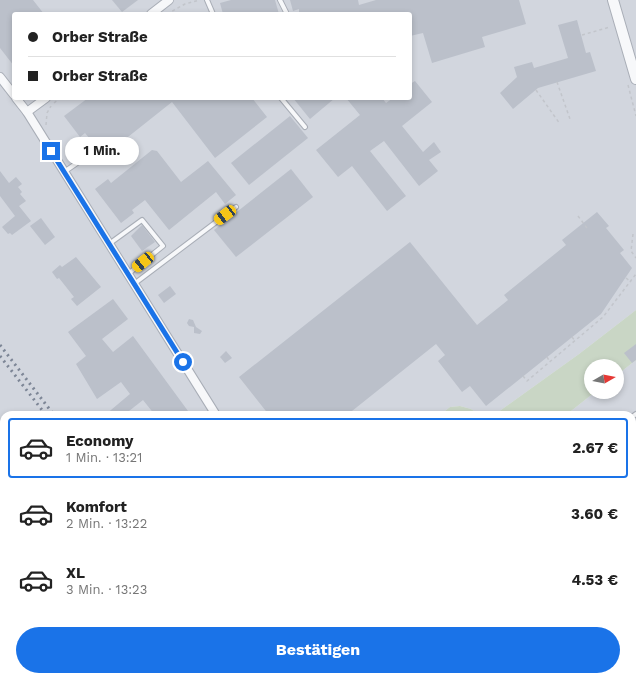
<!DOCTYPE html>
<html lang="de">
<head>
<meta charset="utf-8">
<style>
  body { margin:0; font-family:"Work Sans",sans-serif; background:#f2f2f2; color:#222; height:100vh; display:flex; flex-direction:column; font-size:15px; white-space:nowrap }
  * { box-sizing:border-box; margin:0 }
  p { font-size:13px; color:#767676 }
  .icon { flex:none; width:22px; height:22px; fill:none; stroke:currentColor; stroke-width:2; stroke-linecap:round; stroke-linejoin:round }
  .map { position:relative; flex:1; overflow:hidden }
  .drawer { position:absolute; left:0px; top:411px; width:636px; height:270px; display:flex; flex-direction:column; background:#fff; border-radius:12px 12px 0 0; box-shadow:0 2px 6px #0003 }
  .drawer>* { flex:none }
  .banner { position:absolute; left:12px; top:12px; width:400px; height:88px; border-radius:4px; box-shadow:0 2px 6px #0003; display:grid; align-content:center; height:88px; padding:0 16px; background:#fff }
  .needle { width:26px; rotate:81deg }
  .fabs { position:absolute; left:584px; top:359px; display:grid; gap:8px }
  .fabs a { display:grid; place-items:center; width:40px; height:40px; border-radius:50%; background:#fff; box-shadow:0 2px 6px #0003; font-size:20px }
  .end { position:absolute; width:18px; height:18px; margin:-9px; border:5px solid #1a73e8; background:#fff; box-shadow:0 0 0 2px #fff }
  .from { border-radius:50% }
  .bubble { position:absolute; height:28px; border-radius:14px; background:#fff; box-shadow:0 2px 6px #0003; font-size:13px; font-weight:700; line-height:28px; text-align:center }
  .car { position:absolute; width:12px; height:24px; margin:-12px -6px; border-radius:5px; box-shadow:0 0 3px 1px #0007; background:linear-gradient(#f5c518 24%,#345 0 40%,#f5c518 0 76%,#345 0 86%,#f5c518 0) }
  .banner b { display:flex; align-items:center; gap:14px; height:38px; font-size:15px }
  .banner b+b { border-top:1px solid #e0e0e0 }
  .banner i { width:10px; height:10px; background:#222 }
  ul { padding:7px 0 0; list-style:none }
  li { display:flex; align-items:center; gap:12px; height:60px; margin:0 8px 6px; padding:0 8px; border:2px solid transparent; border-radius:4px }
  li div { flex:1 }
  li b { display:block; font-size:15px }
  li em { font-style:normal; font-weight:700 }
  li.selected { border-color:#1a73e8 }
  li>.icon { width:36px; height:36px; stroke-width:1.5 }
  .action { display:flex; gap:8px; margin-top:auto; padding:8px 16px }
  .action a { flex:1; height:46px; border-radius:24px; background:#1a73e8; color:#fff; font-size:16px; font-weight:700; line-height:46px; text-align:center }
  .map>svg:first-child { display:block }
  .built { fill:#d2d6de; fill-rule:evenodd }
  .green { fill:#c9d6c5 }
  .building { fill:#bbc0ca }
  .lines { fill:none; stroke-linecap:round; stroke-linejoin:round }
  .service-casing { stroke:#a9aeb7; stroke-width:6 }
  .minor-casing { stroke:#a9aeb7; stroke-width:10 }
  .tertiary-casing { stroke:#a9aeb7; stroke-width:12 }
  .path { stroke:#c2c5cb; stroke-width:1.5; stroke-dasharray:3 3; stroke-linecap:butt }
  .service { stroke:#f7f8fa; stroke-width:4 }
  .minor { stroke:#f7f8fa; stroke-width:8 }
  .tertiary { stroke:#f7f8fa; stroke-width:10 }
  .rail { stroke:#7d8696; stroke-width:3; stroke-dasharray:2 4; stroke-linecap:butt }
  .route { stroke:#1a73e8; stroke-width:5 }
</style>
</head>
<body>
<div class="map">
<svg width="636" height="681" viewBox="0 0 636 681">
  <rect width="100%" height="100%" fill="#e4e7ec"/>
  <g class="built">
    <path d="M0,0H636V310L579,354L494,415H480L471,409L460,406L450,407L440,415H4V665L0,660ZM14,14H410V98H14Z"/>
    <polygon points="636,360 636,681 24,681 18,677 632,677 632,415 566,415 595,392 617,392 617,375"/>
  </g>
  <g class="green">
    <polygon points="636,310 636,360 617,375 617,366 591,366 591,392 595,392 566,415 494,415 579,354"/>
    <polygon points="460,406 471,409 480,415 440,415 450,407"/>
  </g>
  <g class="building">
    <polygon points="0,0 33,0 44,14 14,14 14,66 0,48"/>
    <polygon points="112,0 138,0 122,12"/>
    <polygon points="231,0 275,0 279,14 223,14 220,3"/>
    <polygon points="290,0 358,0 359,5 376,0 519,0 526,24 482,37 485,47 432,63 423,33 410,36 410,14 299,14 299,9 293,11"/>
    <polygon points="577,20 586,53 590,52 596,71 538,88 513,109 500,93 517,77 514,67 532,62 534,68 568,58 558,25"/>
    <polygon points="415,81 432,102 402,126 423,152 434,142 441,152 429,160 438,171 419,186 384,141 370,151 406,196 387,211 352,166 338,177 316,150 360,115 346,98 382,98 386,103 393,98 410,98 410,84"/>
    <polygon points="88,98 252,98 267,117 215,158 172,102 104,156 85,133 80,137 64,116"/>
    <polygon points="293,98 335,98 310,119"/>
    <polygon points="290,116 308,138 249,185 231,163"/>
    <polygon points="152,150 157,151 181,182 208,161 236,195 225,204 216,192 169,230 145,200 132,210 134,213 121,223 95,189 108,179 111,183"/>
    <polygon points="291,169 313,197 236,257 214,230"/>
    <polygon points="0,171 9,183 16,177 22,184 18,187 22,192 20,194 26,201 19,206 31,221 12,235 10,233 8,234 2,227 15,216 0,196"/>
    <polygon points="597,212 609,226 606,228 624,250 620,253 632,268 601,314 486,406 470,386 462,392 438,361 445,355 436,344 347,415 269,415 239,377 410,242 477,325 508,300 504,295 566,245 562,240"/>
    <polygon points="41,218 55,237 45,245 30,226"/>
    <polygon points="142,225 155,242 142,251 131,236"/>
    <polygon points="76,257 101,287 77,306 71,299 74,297 59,278 57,279 52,272 60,265 62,267"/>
    <polygon points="170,286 176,294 164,303 158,295"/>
    <polygon points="113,299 128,319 102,339 113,352 133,336 188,411 183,415 155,415 143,400 129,411 132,415 105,415 130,394 121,382 97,399 76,364 86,356 68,332"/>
    <polygon points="189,319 193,320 196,327 202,331 200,334 194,333 194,327 189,326 187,323"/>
    <polygon points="636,344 636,360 632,363 624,353"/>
    <polygon points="226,351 232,358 225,363 220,357"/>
  </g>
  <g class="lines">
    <defs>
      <g id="service">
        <polyline points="207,0 213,14"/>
        <polyline points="280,0 287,14"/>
        <polyline points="281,98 305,127"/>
        <polyline points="64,172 77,163 82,147"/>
        <polyline points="109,244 142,220 163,246 128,274"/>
        <polyline points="134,284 236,207"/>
        <polyline points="632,417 636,414"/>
        <polyline points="632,548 636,545"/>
        <polyline points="0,612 4,617"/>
        <polyline points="52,677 55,681"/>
        <polyline points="567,677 570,681"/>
        <polyline points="433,681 437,677"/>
        <polyline points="538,681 543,677"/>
      </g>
      <g id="minor">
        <polyline points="151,14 169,0"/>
        <polyline points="0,77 14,95"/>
        <polyline points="16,98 27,112 216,415"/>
        <polyline points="27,112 46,98"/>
        <polyline points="413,677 416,681"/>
      </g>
      <polyline id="tertiary" points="613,0 636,79"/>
    </defs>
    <use href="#service" class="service-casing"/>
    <use href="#minor" class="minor-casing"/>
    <use href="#tertiary" class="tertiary-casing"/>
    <g class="path">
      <polyline points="167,14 185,4 200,0"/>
      <polyline points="582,35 610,27"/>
      <polyline points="557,82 570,119"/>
      <polyline points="628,85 636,116"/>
      <polyline points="536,90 560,124"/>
      <polyline points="54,103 60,98"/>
      <polyline points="46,125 47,113 51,106"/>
      <polyline points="578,216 587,228"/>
      <polyline points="633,234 631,251 636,258"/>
      <polyline points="626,278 631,282"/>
      <polyline points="572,337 575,341"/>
      <polyline points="547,357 550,362"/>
      <polyline points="523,376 527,381 603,317 636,274"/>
      <polyline points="0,671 4,675"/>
      <polyline points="7,677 14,681"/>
    </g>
    <use href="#service" class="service"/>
    <use href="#minor" class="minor"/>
    <use href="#tertiary" class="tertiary"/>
    <g class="rail">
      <polyline points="0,345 54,415"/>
      <polyline points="0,356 46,415"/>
      <polyline points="253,677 256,681"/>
    </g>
  </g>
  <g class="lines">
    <polyline class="route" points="51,151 183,362"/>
  </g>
</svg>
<div class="fabs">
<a><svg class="needle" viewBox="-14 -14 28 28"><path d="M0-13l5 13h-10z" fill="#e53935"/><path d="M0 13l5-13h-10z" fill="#767676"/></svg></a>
</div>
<i class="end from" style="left:183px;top:362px"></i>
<i class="end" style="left:51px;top:151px"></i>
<div class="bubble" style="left:65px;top:137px;width:74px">1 Min.</div>
<i class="car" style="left:225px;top:215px;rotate:233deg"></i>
<i class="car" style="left:143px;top:262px;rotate:231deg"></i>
<div class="banner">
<b><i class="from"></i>Orber Straße</b>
<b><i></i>Orber Straße</b>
</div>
<section class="drawer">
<ul>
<li class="selected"><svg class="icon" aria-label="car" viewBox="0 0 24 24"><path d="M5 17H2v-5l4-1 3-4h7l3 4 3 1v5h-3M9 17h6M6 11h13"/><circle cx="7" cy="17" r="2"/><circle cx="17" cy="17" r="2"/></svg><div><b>Economy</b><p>1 Min. · 13:21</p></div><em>2.67 €</em></li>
<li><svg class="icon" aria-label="car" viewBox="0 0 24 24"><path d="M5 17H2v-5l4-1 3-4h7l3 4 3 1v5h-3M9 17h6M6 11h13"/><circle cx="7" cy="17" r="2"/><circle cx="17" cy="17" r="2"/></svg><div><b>Komfort</b><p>2 Min. · 13:22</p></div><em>3.60 €</em></li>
<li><svg class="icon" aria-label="car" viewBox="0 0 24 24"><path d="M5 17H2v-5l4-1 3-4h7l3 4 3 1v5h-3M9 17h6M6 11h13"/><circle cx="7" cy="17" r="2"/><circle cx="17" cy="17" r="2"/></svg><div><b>XL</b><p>3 Min. · 13:23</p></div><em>4.53 €</em></li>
</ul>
<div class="action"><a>Bestätigen</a></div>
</section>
</div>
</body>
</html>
